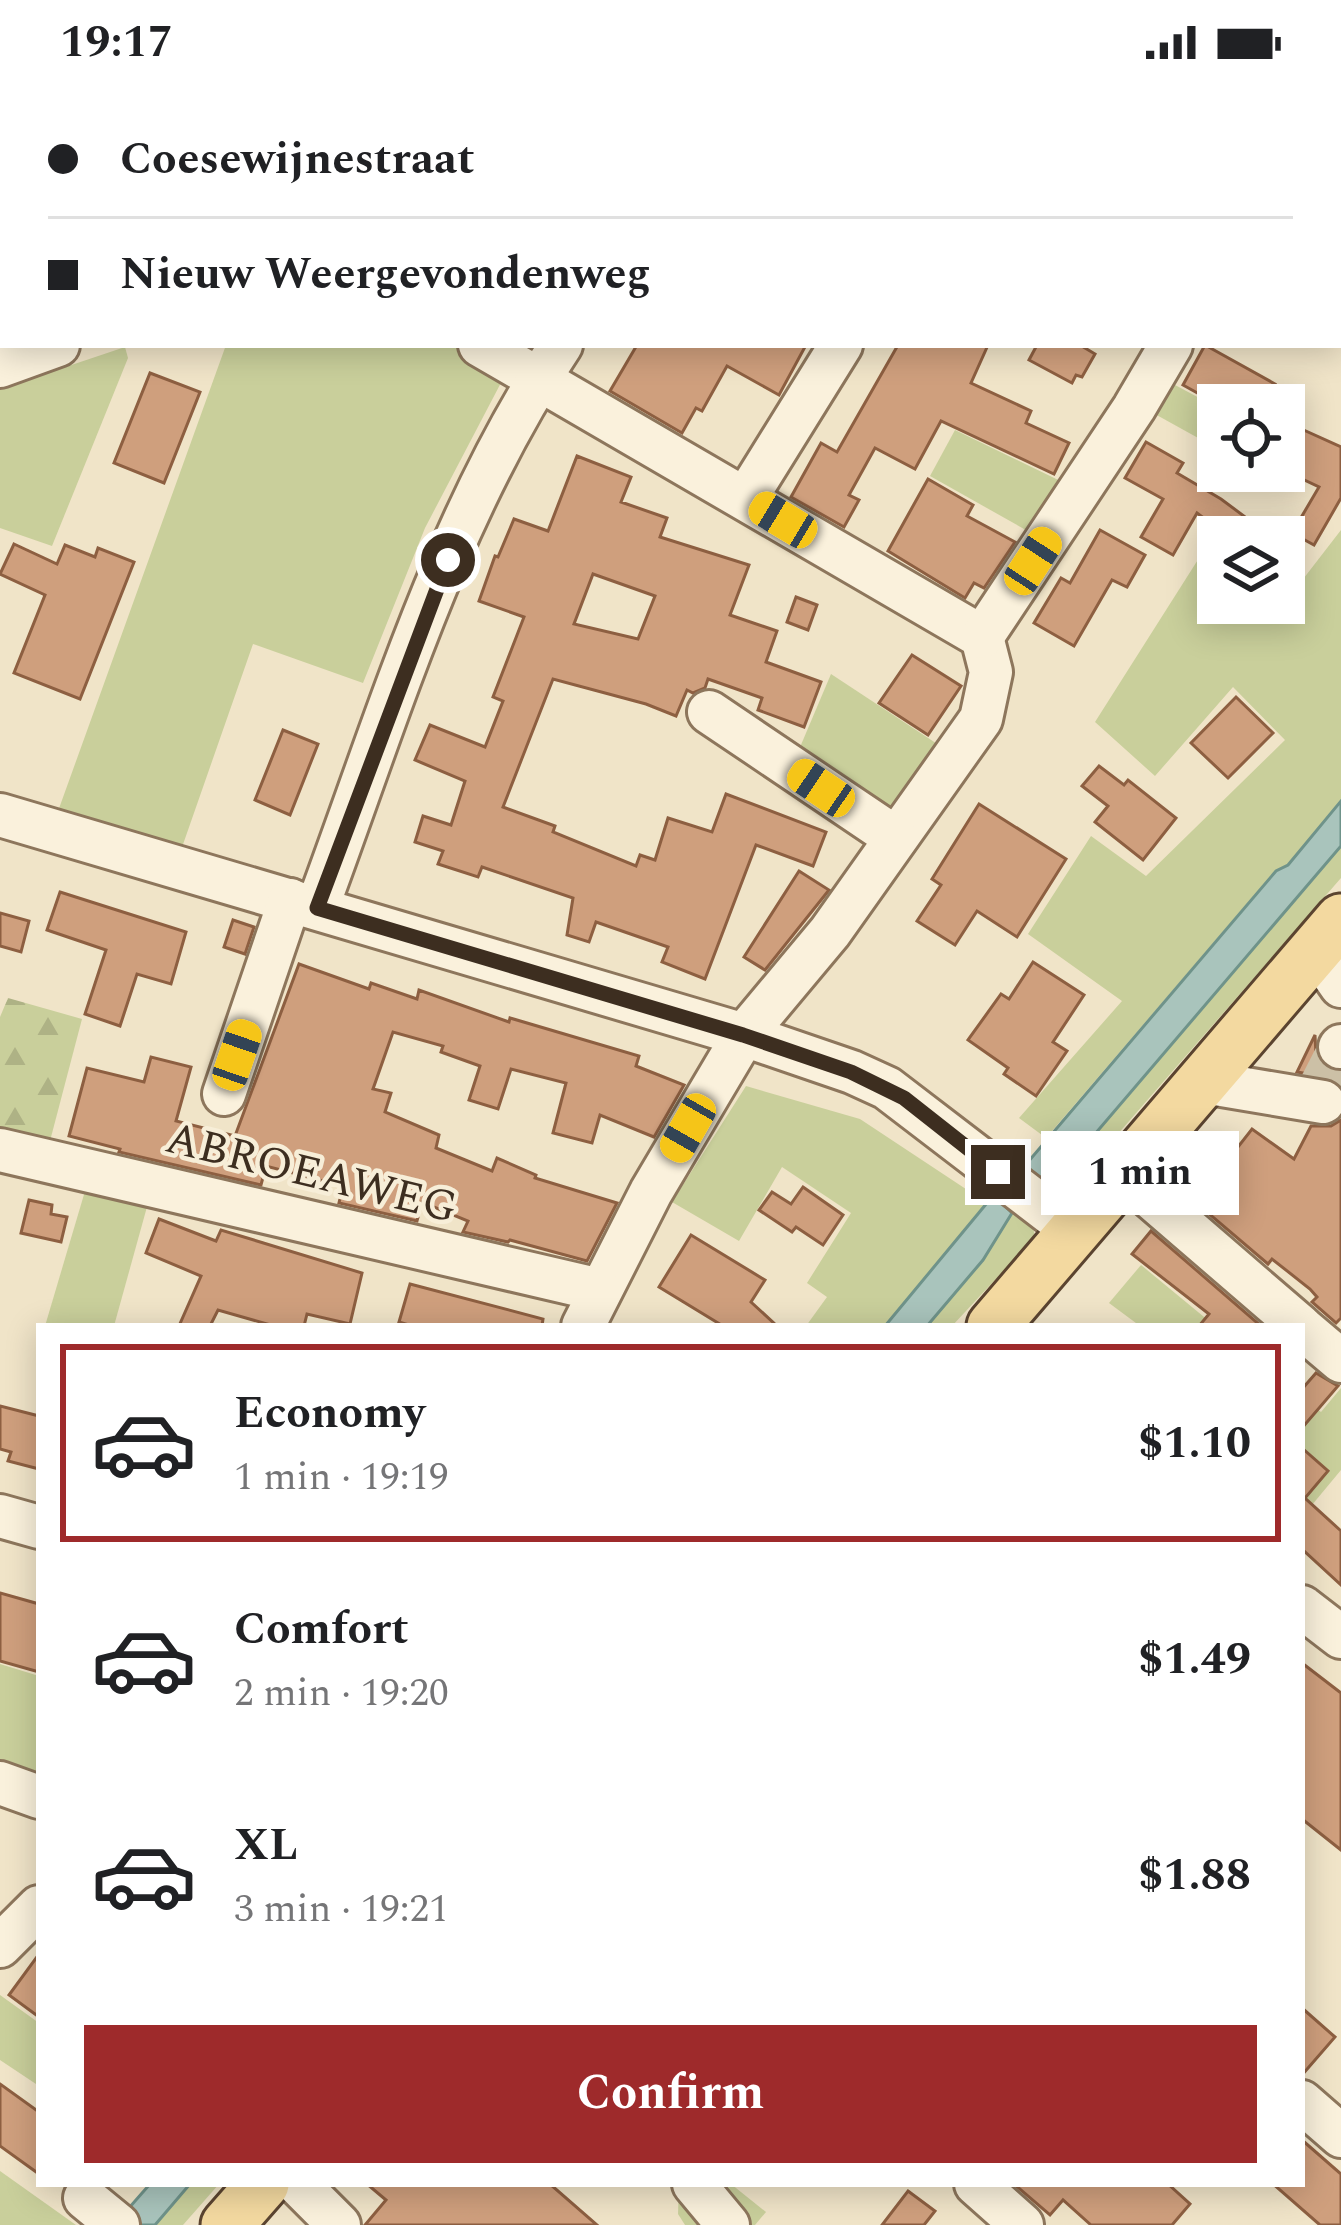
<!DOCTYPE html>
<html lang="en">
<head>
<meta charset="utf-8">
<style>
  body { margin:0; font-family:Spectral,serif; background:#f6f6f6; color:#202124; height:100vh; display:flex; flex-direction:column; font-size:45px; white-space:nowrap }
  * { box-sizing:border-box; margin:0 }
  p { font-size:39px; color:#757577 }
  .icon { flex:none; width:66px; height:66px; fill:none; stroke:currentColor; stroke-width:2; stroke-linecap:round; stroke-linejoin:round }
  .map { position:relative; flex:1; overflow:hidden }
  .sheet { position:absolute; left:36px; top:1239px; width:1269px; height:864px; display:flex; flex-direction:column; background:#fff; border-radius:0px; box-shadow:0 6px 30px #0003 }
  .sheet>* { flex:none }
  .top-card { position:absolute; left:0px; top:0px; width:1341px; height:264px; box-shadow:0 6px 30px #0003; display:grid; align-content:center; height:264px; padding:0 48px; background:#fff }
  .tools { position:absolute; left:1197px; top:300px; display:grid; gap:24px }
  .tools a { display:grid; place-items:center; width:108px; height:108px; border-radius:0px; background:#fff; box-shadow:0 6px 30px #0003; font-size:60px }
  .end { position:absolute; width:54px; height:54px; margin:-27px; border:15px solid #3d2e20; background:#fff; box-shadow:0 0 0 6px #fff }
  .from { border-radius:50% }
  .bubble { position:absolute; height:84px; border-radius:0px; background:#fff; box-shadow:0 6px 30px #0003; font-size:39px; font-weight:700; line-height:84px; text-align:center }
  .car { position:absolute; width:36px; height:72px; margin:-36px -18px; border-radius:15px; box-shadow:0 0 9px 3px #0007; background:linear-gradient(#f5c518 24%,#345 0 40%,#f5c518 0 76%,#345 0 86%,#f5c518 0) }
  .top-card b { display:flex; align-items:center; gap:42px; height:114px; font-size:45px }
  .top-card b+b { border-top:3px solid #e0e0e0 }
  .top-card i { width:30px; height:30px; background:#202124 }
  ul { padding:21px 0 0; list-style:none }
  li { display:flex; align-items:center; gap:36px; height:198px; margin:0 24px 18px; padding:0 24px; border:6px solid transparent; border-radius:0px }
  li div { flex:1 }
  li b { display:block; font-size:45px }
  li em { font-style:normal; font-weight:700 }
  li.active { border-color:#9e2a2b }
  li>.icon { width:108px; height:108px; stroke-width:1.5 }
  .action { display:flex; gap:24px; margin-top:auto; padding:24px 48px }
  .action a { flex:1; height:138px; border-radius:0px; background:#9e2a2b; color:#fff; font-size:48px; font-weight:700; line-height:138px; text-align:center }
  .status { display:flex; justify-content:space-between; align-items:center; height:84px; padding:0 60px; background:#fff; direction:ltr }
  .status svg { height:33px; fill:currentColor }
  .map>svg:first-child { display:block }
  .green { fill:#c9cf9b }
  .forest { fill:url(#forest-firs) }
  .water { fill:#a9c4bc; stroke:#6f938a; stroke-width:3 }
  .building { fill:#cf9f7d; stroke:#8d5f41; stroke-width:3; fill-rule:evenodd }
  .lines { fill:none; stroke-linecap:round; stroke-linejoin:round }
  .minor-tunnel { stroke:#ccc0a6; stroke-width:42; stroke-dasharray:42 21; stroke-linecap:butt }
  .minor-casing { stroke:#8d765c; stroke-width:48 }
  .major-casing { stroke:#5b4430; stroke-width:57 }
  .minor { stroke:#faf1dc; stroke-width:42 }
  .major { stroke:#f3d9a0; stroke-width:51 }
  .route { stroke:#3d2e20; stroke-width:15 }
  .labels { text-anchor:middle; stroke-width:9; stroke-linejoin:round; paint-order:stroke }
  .street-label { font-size:45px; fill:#3d2e20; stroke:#f7eed8 }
</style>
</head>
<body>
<div class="status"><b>19:17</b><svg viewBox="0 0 49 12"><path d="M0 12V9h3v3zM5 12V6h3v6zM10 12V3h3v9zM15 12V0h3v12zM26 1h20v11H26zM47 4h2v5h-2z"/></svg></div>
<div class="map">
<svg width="1341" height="2141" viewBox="0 0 1341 2141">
  <defs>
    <pattern id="forest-firs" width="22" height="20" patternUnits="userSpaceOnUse" patternTransform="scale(3)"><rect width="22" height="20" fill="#c9cf9b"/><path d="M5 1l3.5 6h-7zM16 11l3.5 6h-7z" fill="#aeb285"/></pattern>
  </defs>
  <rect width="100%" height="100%" fill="#f0e4c8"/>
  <g class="green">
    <polygon points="226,261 453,261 504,293 425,444 363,599 253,560 180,769 57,730"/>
    <polygon points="125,263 128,274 52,462 0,444 0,305"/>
    <polygon points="1162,294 1218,324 1218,365 1144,324"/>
    <polygon points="955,346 1079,406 1049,459 930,392"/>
    <polygon points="1341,446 1341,717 1288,781 1275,787 1046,1054 1019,1034 1122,917 1028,850 1091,752 1146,792 1285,656 1233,603 1155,692 1095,638 1213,452 1218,456 1218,519 1284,519 1284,508 1290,512"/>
    <polygon points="831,590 960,675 913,743 795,675"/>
    <polygon points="1341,762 1341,794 1069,1106 1060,1113 1048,1105"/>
    <polygon points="746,1002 860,1035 987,1119 885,1242 806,1242 827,1213 807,1199 851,1129 782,1083 739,1157 672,1118"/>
    <polygon points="88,1097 150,1112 114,1242 45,1242"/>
    <polygon points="1015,1124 1032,1138 1035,1153 952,1242 927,1242 983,1176"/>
    <polygon points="1141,1181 1215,1242 1140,1242 1109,1219"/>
    <polygon points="1341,1304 1341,1386 1302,1433 1302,1313 1321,1328"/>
    <polygon points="0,1580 39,1592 39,1705 0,1690"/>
    <polygon points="0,1911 39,1939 39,2002 0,1976"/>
    <polygon points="0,2087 76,2141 0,2141"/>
    <polygon points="190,2100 219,2100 183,2141 155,2141"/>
    <polygon points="679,2100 731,2100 766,2128 755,2141 685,2141 678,2130"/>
  </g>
  <polygon class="forest" points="8,914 82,935 50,1057 0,1043 0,933"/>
  <g class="water">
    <polygon points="1341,717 1341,762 1048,1105 1022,1085 1276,787 1288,781"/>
    <polygon points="1000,1117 1012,1129 983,1176 927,1242 885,1242 987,1119"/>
    <polygon points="150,2100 190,2100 155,2141 130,2141 121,2133"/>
  </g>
  <g class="building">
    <polygon points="637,261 806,261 779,311 727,282 702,327 696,324 682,349 610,307"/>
    <polygon points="898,261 988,261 971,299 1031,327 1026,339 1069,359 1054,390 941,337 915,385 875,364 849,411 859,416 844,443 791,413 821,359 837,368"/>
    <polygon points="1037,261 1080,261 1095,270 1082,293 1076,291 1072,299 1029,276"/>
    <polygon points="1205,261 1275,300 1263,321 1219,321 1183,301"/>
    <polygon points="150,289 200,308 164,399 114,379"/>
    <polygon points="1297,343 1341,363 1341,414 1314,461 1292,449 1319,403 1296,392 1302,377 1285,369"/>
    <polygon points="1146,358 1183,379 1177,389 1221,415 1272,453 1229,453 1197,429 1173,471 1141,453 1163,415 1125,394"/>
    <path d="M577,372L631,393L621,418L667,434L660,453L749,481L730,531L777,547L766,578L821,598L804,643L758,626L762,614L708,595L705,604L693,609L687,606L676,632L646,620L553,595L526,664L503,723L555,742L553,748L636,782L640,771L655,776L668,734L712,748L726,710L826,748L813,782L756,761L705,895L662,878L668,863L596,838L589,858L567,851L573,814L482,783L478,793L438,780L443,767L415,758L423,732L451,741L465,697L415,676L430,641L485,663L503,617L493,613L524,533L479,517L495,472L498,473L514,435L548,447ZM593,490L655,512L638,555L574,540Z"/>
    <polygon points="928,395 973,421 967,432 1015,458 984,504 974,499 965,514 888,467"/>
    <polygon points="1100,446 1145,471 1127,503 1112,496 1074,562 1034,539 1061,494 1070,499"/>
    <polygon points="14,460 57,480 65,461 95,473 98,464 134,478 80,615 14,589 45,511 0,490"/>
    <polygon points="796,513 817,521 808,546 787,538"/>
    <polygon points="912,571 961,602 928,651 879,619"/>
    <polygon points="1236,613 1273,649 1228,694 1191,659"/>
    <polygon points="283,646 318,660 290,731 255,716"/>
    <polygon points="1099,682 1124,701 1128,696 1176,734 1143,776 1095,738 1108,722 1082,702"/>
    <polygon points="979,720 1066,775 1017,853 977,827 955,861 917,837 941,801 932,795"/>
    <polygon points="799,787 829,806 765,886 744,873"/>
    <polygon points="60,808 186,848 171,900 137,890 120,942 85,930 106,866 47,846"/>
    <polygon points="0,829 29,837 21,868 0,862"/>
    <polygon points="233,836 254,843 245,870 224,863"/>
    <polygon points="1033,878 1084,911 1053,958 1067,967 1036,1012 1004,990 1008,984 968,956 1001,910 1009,915"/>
    <polygon points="299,880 369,905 371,899 417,915 419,906 509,938 510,934 639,972 636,982 684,1001 654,1053 600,1031 592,1059 553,1049 566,999 511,985 498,1025 469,1016 480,982 441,968 443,962 393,948 373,1005 391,1009 385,1028 439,1051 436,1064 492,1087 497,1074 536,1091 535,1094 617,1119 587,1177 510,1156 508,1158 463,1148 468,1137 422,1118 417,1137 339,1119 343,1102 266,1082 261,1101 119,1068 120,1065 69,1052 87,984 144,998 151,973 191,983 176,1037 235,1052"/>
    <polygon points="1315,951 1316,971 1323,982 1341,988 1341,1001 1327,993 1297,988"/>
    <polygon points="1341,1036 1341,1234 1336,1239 1312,1218 1317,1213 1310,1205 1272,1175 1268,1180 1188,1112 1208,1091 1213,1095 1252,1045 1294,1075 1311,1042 1331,1042"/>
    <polygon points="803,1103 843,1131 823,1161 796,1143 792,1148 759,1126 772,1108 791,1120"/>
    <polygon points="29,1116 52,1121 51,1130 67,1133 61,1158 21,1149"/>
    <polygon points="159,1135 216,1157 221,1146 362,1189 350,1240 307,1230 304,1242 274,1242 218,1226 210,1242 179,1242 201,1192 146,1169"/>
    <polygon points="1151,1147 1261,1242 1199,1242 1209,1230 1132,1170"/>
    <polygon points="691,1151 765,1196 751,1218 777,1242 723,1242 659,1203"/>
    <polygon points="410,1200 543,1235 542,1242 412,1242 399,1238"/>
    <polygon points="1316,1289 1338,1302 1302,1344 1302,1305"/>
    <polygon points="0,1322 39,1332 39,1385 8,1377 11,1368 0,1365"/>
    <polygon points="1302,1364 1328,1387 1305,1414 1341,1447 1341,1501 1302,1465"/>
    <polygon points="0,1509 39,1520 39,1588 0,1577"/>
    <polygon points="1302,1579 1341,1609 1341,1766 1302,1735"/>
    <polygon points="39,1870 39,1933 9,1911"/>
    <polygon points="1302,1924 1335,1953 1302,1991"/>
    <polygon points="0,2000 39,2028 39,2090 0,2062"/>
    <polygon points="1302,2056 1341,2090 1341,2141 1320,2141 1273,2100 1302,2100"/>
    <polygon points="367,2100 550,2100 597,2141 365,2141 386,2116"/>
    <polygon points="1014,2100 1168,2100 1190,2120 1172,2141 1091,2141 1063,2116 1050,2131"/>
    <polygon points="908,2107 935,2127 924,2141 882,2141"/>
  </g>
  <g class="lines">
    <polyline class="minor-tunnel" points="1320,1002 1340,963"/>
    <defs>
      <g id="minor">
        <polyline points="1104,0 1110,3"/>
        <polyline points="180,3 180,0"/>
        <polyline points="732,3 734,0"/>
        <polyline points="1338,95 1341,95"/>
        <polyline points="480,261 982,553 991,588 981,635 830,848 744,951 651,1108 583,1242"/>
        <polyline points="0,282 58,261"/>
        <polyline points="746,414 841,261"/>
        <polyline points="982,553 1134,324 1171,261"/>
        <polyline points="709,628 896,754"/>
        <polyline points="0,731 744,951 852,988 887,1004 1075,1148"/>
        <path d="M317,824C388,633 447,431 561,261"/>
        <polyline points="1316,866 1341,902"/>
        <polyline points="1340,963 1341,962"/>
        <polyline points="1204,998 1323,1018"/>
        <polyline points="224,1010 290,816"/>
        <polyline points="0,1066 600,1206"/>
        <polyline points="1125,1091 1300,1242"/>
        <polyline points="1302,1244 1341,1277"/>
        <polyline points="0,1432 39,1443"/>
        <polyline points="1302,1523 1341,1553"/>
        <polyline points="0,1699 39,1713"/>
        <polyline points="0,1862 39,1823"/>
        <polyline points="1302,2018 1341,2052"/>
        <polyline points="298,2100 339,2141"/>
        <polyline points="694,2100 728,2141"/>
        <polyline points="976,2100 1022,2141"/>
        <polyline points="85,2114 118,2141"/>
      </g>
      <g id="major">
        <polyline points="993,1242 1341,836"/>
        <polyline points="227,2141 263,2100"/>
      </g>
    </defs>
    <use href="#minor" class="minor-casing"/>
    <use href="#major" class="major-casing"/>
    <use href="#minor" class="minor"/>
    <use href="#major" class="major"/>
  </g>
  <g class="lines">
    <polyline class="route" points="448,476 317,824 743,951 851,988 904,1014 998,1088"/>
  </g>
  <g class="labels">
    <g class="street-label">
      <text transform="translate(312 1087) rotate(14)" y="16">ABROEAWEG</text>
    </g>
  </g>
</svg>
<div class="tools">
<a><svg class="icon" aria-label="locate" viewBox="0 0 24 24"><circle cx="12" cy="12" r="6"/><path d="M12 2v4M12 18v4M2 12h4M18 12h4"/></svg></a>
<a><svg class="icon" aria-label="layers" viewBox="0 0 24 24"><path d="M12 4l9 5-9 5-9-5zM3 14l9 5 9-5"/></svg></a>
</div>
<i class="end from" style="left:448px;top:476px"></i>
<i class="end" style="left:998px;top:1088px"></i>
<div class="bubble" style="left:1041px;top:1047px;width:198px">1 min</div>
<i class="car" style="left:783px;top:436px;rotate:301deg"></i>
<i class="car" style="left:1033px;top:477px;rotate:33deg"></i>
<i class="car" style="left:821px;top:704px;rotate:304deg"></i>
<i class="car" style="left:237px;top:971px;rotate:19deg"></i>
<i class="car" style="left:688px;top:1044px;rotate:210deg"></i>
<div class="top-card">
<b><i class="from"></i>Coesewijnestraat</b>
<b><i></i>Nieuw Weergevondenweg</b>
</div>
<section class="sheet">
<ul>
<li class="active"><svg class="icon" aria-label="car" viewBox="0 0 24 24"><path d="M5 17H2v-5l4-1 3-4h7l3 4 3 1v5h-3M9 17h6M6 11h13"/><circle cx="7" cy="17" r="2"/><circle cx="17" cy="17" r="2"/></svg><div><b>Economy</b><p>1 min · 19:19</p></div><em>$1.10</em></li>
<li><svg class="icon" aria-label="car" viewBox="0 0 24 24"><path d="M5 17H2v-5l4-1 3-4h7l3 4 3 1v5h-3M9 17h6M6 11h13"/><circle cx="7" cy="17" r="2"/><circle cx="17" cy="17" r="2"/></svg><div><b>Comfort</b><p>2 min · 19:20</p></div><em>$1.49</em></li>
<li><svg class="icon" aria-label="car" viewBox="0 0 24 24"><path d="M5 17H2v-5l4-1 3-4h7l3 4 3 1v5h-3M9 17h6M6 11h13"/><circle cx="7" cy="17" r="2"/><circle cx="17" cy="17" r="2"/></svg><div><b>XL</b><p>3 min · 19:21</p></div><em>$1.88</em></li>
</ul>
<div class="action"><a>Confirm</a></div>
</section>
</div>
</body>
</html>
